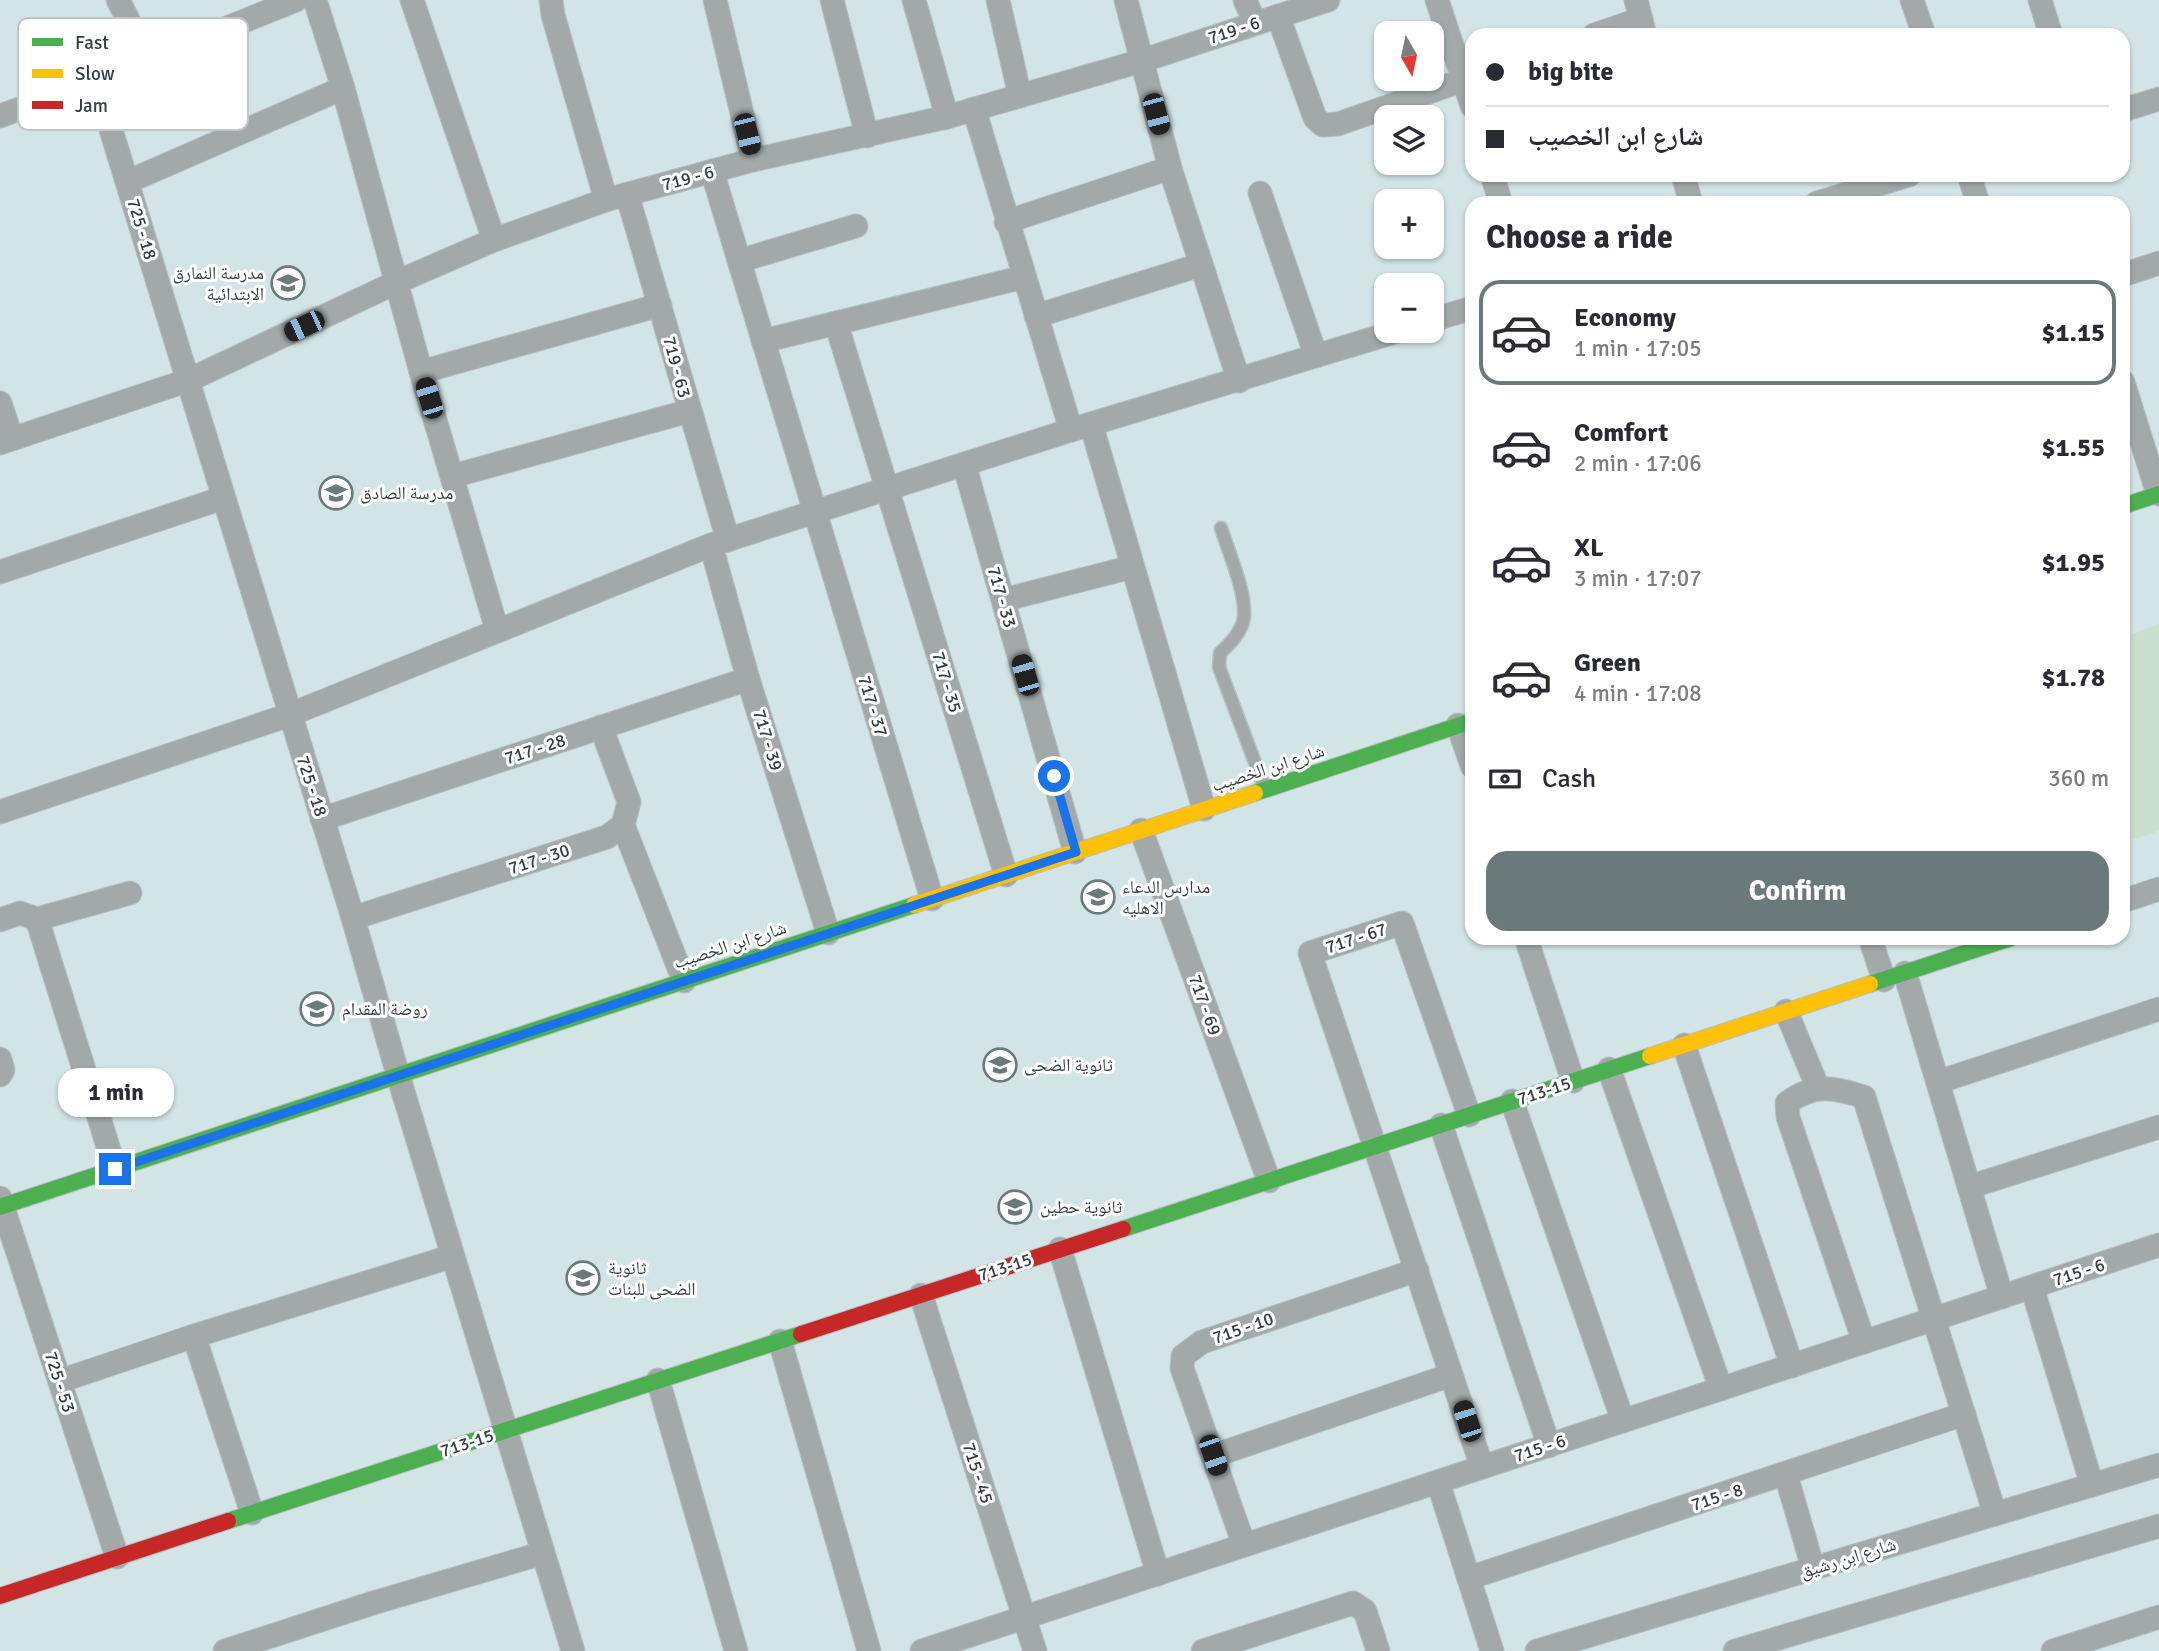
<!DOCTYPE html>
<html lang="en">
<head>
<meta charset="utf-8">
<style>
  body { margin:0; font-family:Signika,"Noto Naskh Arabic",sans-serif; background:#f2f2f3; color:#2b2b33; height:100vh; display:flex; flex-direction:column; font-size:26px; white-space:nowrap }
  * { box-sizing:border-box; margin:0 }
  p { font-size:23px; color:#7c7c81 }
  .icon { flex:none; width:38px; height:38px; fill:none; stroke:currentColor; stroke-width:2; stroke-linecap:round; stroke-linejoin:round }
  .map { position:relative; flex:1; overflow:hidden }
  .side { position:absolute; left:1465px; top:196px; width:665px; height:749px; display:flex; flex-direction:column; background:#fff; border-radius:21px; box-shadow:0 2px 5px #0004 }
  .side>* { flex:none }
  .banner { position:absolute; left:1465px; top:28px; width:665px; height:154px; border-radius:21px; box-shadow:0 2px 5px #0004; display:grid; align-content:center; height:154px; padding:0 21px; background:#fff }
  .needle { width:46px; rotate:171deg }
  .tools { position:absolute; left:1374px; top:21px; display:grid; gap:14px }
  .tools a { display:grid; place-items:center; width:70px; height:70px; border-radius:14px; background:#fff; box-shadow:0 2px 5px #0004; font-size:35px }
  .end { position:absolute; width:32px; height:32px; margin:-16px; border:9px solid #1a73e8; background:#fff; box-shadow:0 0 0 4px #fff }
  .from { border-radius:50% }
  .bubble { position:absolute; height:49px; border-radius:21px; background:#fff; box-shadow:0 2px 5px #0004; font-size:23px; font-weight:700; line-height:49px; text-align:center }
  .car { position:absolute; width:21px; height:42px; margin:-21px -10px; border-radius:9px; box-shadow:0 0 5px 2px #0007; background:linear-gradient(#222 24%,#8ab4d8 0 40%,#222 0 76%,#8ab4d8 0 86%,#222 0) }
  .banner b { display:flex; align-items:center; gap:24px; height:66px; font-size:26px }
  .banner b+b { border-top:2px solid #e1e1e2 }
  .banner i { width:18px; height:18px; background:#2b2b33 }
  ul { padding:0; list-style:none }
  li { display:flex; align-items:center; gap:21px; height:105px; margin:0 14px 10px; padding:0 7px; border:4px solid transparent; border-radius:21px }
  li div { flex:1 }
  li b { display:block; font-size:26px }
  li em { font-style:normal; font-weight:700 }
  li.current { border-color:#6b797b }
  li>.icon { width:63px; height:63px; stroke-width:1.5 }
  h2 { padding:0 21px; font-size:32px; line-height:84px }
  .pay { display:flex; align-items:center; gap:18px; height:77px; padding:0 21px; font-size:26px }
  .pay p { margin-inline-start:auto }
  .button { display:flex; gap:14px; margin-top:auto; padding:14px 21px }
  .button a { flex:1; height:80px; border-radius:21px; background:#6b797b; color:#fff; font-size:28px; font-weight:700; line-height:80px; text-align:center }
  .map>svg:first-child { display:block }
  .green { fill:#cbdfcf }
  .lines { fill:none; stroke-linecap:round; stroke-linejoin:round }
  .lane-casing { stroke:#b5c1c3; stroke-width:15 }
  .street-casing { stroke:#b5c1c3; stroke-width:25 }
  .fast-casing { stroke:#b5c1c3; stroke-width:18 }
  .slow-casing { stroke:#b5c1c3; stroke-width:18 }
  .jam-casing { stroke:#b5c1c3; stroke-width:18 }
  .lane { stroke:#a3a9a9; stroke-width:12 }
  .street { stroke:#a3a9a9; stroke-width:23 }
  .fast { stroke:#4caf50; stroke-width:16 }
  .slow { stroke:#ffc107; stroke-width:16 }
  .jam { stroke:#c62828; stroke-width:16 }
  .route { stroke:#1a73e8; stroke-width:9 }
  .labels { text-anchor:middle; stroke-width:6; stroke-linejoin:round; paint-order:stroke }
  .street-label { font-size:18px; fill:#333f41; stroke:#fff }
  .poi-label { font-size:18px; fill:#333f41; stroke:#fff; text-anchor:start }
  .key { fill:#fff; stroke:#c2c5c6; stroke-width:2 }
  .key-label { font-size:19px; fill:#333f41 }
</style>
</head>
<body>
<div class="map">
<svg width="2159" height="1651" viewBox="0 0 2159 1651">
  <rect width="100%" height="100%" fill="#d3e4e6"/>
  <polygon class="green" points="2123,621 2130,635 2159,624 2159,831 2123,843"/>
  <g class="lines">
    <defs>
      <path id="lane" d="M1221,528C1229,553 1246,592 1244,617C1242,632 1230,644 1220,653L1219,667L1265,789"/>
      <g id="street">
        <polyline points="118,0 149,60"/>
        <polyline points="315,0 343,88 421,372 497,630"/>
        <polyline points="412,0 494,240"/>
        <polyline points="551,0 553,15 606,200"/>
        <polyline points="715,0 753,160"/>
        <polyline points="832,0 867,136"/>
        <polyline points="914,0 947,117"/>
        <polyline points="998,0 1020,96"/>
        <polyline points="1126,0 1170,168 1239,381"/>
        <polyline points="1245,0 1255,23"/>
        <polyline points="1437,0 1472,106"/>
        <polyline points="1636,0 1645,35"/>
        <polyline points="1912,0 1924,35"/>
        <polyline points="2040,0 2051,35"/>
        <polyline points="1278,16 1315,118 1323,125 1338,124 1472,77"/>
        <polyline points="1594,35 1641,19"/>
        <polyline points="96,81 353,918 398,1075 573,1651"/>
        <polyline points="974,109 1071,430"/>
        <polyline points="2123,110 2159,99"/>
        <polyline points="0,116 96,81 296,0"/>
        <polyline points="712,171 932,899"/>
        <polyline points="1492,175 1501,203"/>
        <polyline points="1683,175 1691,203"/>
        <polyline points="1969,175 1978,203"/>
        <polyline points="127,182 343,88"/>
        <polyline points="1260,193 1316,356"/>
        <polyline points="627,194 728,540"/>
        <polyline points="1817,203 1909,175"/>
        <polyline points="1006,222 1170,168"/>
        <polyline points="739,261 856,226"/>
        <polyline points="2123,275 2159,263"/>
        <polyline points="1036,316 1200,265"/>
        <polyline points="1432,320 1472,308"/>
        <polyline points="836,323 1006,875"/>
        <polyline points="763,341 1024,277"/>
        <polyline points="421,372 660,305"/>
        <polyline points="2123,382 2158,494"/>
        <polyline points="0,403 12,439"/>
        <polyline points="1091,424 1204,809"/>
        <polyline points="0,443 189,380 397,282 494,240 606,200 753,160 947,117 1141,61 1328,0"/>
        <polyline points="964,464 1075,852"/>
        <polyline points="453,476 689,411"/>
        <polyline points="711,545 748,679 828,933"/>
        <polyline points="0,572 223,498"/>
        <polyline points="1003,600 1132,567"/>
        <polyline points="1458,725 1472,766"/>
        <polyline points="0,812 289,715 711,545 1071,430 1398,331"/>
        <polyline points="322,819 748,679"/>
        <polyline points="623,825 684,981"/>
        <polyline points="1141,830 1269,1181"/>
        <polyline points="2123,901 2159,889"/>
        <polyline points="353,918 607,837 623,825 629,802 601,727"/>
        <polyline points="37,919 115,1169"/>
        <polyline points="0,920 20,913 37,919 130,893"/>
        <polyline points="1526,938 1573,1081"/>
        <polyline points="1870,938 1884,980"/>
        <polyline points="1905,973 2002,1297"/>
        <polyline points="1786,1011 1818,1088"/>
        <polyline points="1684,1045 1792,1366"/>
        <polyline points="0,1059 3,1070 0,1075"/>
        <polyline points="1609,1069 1721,1389"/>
        <polyline points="1938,1082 2159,1009"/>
        <polyline points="1512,1101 1623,1421"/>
        <polyline points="1469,1115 1402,923 1310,953 1482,1467"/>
        <polyline points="1441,1125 1549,1446"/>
        <polyline points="1969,1187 2159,1127"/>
        <polyline points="0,1198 117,1557"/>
        <polyline points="1060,1249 1158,1574"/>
        <polyline points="2032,1287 2092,1485"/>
        <polyline points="921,1295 1035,1651"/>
        <polyline points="194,1336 252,1513"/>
        <polyline points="780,1341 869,1651"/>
        <path d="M1864,1342L1788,1117L1787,1103C1814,1083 1834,1087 1864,1097L1995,1514"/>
        <polyline points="658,1380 736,1651"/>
        <polyline points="60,1381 194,1336 453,1256"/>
        <polyline points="1213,1456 1451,1375"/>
        <polyline points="1786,1475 1813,1568"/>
        <polyline points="1438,1482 1492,1651"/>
        <polyline points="1244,1545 1182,1368 1183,1356 1202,1342 1417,1270"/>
        <polyline points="1469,1578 1964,1414"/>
        <polyline points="225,1651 373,1603 543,1553"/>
        <polyline points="922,1651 2159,1245"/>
        <polyline points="1203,1651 1353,1603 1365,1611 1378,1651"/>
        <polyline points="1537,1651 2159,1465"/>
        <polyline points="1735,1651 2159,1526"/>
        <polyline points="2053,1651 2159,1617"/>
      </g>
      <g id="fast">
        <polyline points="2123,506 2159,494"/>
        <polyline points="1255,793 1472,721"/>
        <polyline points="1870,984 2011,938"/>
        <polyline points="0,1207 914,905"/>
        <polyline points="1123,1229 1650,1056"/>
        <polyline points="228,1521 801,1334"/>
      </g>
      <g id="slow">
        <polyline points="914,905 1255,793"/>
        <polyline points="1650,1056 1870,984"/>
      </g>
      <g id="jam">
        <polyline points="801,1334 1123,1229"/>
        <polyline points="0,1596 228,1521"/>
      </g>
    </defs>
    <use href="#lane" class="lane-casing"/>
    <use href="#street" class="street-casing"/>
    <use href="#fast" class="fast-casing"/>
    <use href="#slow" class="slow-casing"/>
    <use href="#jam" class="jam-casing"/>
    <use href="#lane" class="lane"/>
    <use href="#street" class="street"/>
    <use href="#fast" class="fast"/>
    <use href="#slow" class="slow"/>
    <use href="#jam" class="jam"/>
  </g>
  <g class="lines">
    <polyline class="route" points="115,1169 1076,852 1054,776"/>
  </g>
  <defs>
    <symbol id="school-ring" viewBox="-11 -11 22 22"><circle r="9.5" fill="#fff" stroke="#6b797b" stroke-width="1.5"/><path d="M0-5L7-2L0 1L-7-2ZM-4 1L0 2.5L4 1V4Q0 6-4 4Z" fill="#6b797b"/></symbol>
  </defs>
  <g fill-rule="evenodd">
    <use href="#school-ring" x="269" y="264" width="38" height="38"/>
    <use href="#school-ring" x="317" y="474" width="38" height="38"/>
    <use href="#school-ring" x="1079" y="878" width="38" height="38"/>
    <use href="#school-ring" x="298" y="990" width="38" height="38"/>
    <use href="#school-ring" x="981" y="1046" width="38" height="38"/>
    <use href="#school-ring" x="996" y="1188" width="38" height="38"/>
    <use href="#school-ring" x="564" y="1259" width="38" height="38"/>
  </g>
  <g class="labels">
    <g class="street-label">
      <text transform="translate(1234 30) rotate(-18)" y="6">719 - 6</text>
      <text transform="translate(688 178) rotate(-15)" y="6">719 - 6</text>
      <text transform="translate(142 229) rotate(73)" y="6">725 - 18</text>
      <text transform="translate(677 367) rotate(75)" y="6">719 - 63</text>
      <text transform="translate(1002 597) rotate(74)" y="6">717 - 33</text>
      <text transform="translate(947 682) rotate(73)" y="6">717 - 35</text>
      <text transform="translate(873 706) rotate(73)" y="6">717 - 37</text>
      <text transform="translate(768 740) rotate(73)" y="6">717 - 39</text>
      <text transform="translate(535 749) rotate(-18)" y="6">717 - 28</text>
      <text transform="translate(1268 768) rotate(-18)" y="6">شارع ابن الخصيب</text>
      <text transform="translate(312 786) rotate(72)" y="6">725 - 18</text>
      <text transform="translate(539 859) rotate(-18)" y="6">717 - 30</text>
      <text transform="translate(1356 938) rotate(-18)" y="6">717 - 67</text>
      <text transform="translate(730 945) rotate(-18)" y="6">شارع ابن الخصيب</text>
      <text transform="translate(1205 1005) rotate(70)" y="6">717 - 69</text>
      <text transform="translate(1544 1091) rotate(-18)" y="6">713-15</text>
      <text transform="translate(1005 1267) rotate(-18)" y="6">713-15</text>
      <text transform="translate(2079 1272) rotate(-18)" y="6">715 - 6</text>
      <text transform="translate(1243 1328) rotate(-19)" y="6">715 - 10</text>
      <text transform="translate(60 1382) rotate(72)" y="6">725 - 53</text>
      <text transform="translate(467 1443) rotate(-18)" y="6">713-15</text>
      <text transform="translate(1540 1448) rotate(-18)" y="6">715 - 6</text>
      <text transform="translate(978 1473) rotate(72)" y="6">715 - 45</text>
      <text transform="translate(1717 1497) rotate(-18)" y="6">715 - 8</text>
      <text transform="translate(1848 1558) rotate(-17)" y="6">شارع ابن رشيق</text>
    </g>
    <g class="poi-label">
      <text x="264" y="279" text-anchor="end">مدرسة النمارق<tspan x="264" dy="21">الابتدائية</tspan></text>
      <text x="360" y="499">مدرسة الصادق</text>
      <text x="1122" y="893">مدارس الدعاء<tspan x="1122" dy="21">الاهليه</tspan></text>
      <text x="342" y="1015">روضة المقدام</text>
      <text x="1024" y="1071">ثانوية الضحى</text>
      <text x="1040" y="1213">ثانوية حطين</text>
      <text x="608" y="1274">ثانوية<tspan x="608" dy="21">الضحى للبنات</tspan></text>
    </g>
  </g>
  <rect x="18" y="18" width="230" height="112" rx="10" class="key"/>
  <rect x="32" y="38" width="31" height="8" fill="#4caf50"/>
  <rect x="32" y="69" width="31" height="9" fill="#ffc107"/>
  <rect x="32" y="101" width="31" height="8" fill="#c62828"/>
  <g class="key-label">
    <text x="75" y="49">Fast</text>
    <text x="75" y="80">Slow</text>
    <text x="75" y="112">Jam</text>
  </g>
</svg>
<div class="tools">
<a><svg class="needle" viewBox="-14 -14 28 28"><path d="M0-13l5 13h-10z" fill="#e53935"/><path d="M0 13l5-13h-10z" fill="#7c7c81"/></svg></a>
<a><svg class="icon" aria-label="layers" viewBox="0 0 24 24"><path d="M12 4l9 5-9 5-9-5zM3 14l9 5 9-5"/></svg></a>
<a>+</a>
<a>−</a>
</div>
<i class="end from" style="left:1054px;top:776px"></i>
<i class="end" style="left:115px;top:1169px"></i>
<div class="bubble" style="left:58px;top:1068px;width:116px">1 min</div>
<i class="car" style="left:1156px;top:114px;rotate:165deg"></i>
<i class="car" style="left:747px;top:134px;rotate:166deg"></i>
<i class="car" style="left:304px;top:326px;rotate:245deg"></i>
<i class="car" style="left:429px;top:398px;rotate:343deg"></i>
<i class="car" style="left:1025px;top:675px;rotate:344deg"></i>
<i class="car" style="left:1467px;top:1421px;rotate:342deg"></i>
<i class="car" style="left:1213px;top:1455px;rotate:161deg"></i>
<div class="banner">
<b><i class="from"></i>big bite</b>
<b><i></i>شارع ابن الخصيب</b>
</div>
<section class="side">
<h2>Choose a ride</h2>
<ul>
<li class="current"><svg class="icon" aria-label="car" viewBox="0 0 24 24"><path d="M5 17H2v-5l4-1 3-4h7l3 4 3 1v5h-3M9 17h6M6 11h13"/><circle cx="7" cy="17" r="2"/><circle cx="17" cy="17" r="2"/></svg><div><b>Economy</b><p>1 min · 17:05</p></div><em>$1.15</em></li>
<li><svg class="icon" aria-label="car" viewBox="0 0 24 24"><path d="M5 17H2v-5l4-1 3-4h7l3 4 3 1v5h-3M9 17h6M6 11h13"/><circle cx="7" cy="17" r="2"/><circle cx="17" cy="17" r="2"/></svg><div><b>Comfort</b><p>2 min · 17:06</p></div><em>$1.55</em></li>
<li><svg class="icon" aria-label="car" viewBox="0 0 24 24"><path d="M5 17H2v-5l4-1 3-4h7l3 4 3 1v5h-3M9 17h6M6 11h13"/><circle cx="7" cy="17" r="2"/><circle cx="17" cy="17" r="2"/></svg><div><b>XL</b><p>3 min · 17:07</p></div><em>$1.95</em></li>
<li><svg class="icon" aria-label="car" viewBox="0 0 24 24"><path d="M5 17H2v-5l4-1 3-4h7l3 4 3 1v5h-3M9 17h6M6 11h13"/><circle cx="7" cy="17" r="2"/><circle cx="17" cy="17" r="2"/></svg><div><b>Green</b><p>4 min · 17:08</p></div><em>$1.78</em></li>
</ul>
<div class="pay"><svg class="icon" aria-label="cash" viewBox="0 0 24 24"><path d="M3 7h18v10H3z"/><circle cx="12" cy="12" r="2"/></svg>Cash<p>360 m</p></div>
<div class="button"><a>Confirm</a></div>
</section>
</div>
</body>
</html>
